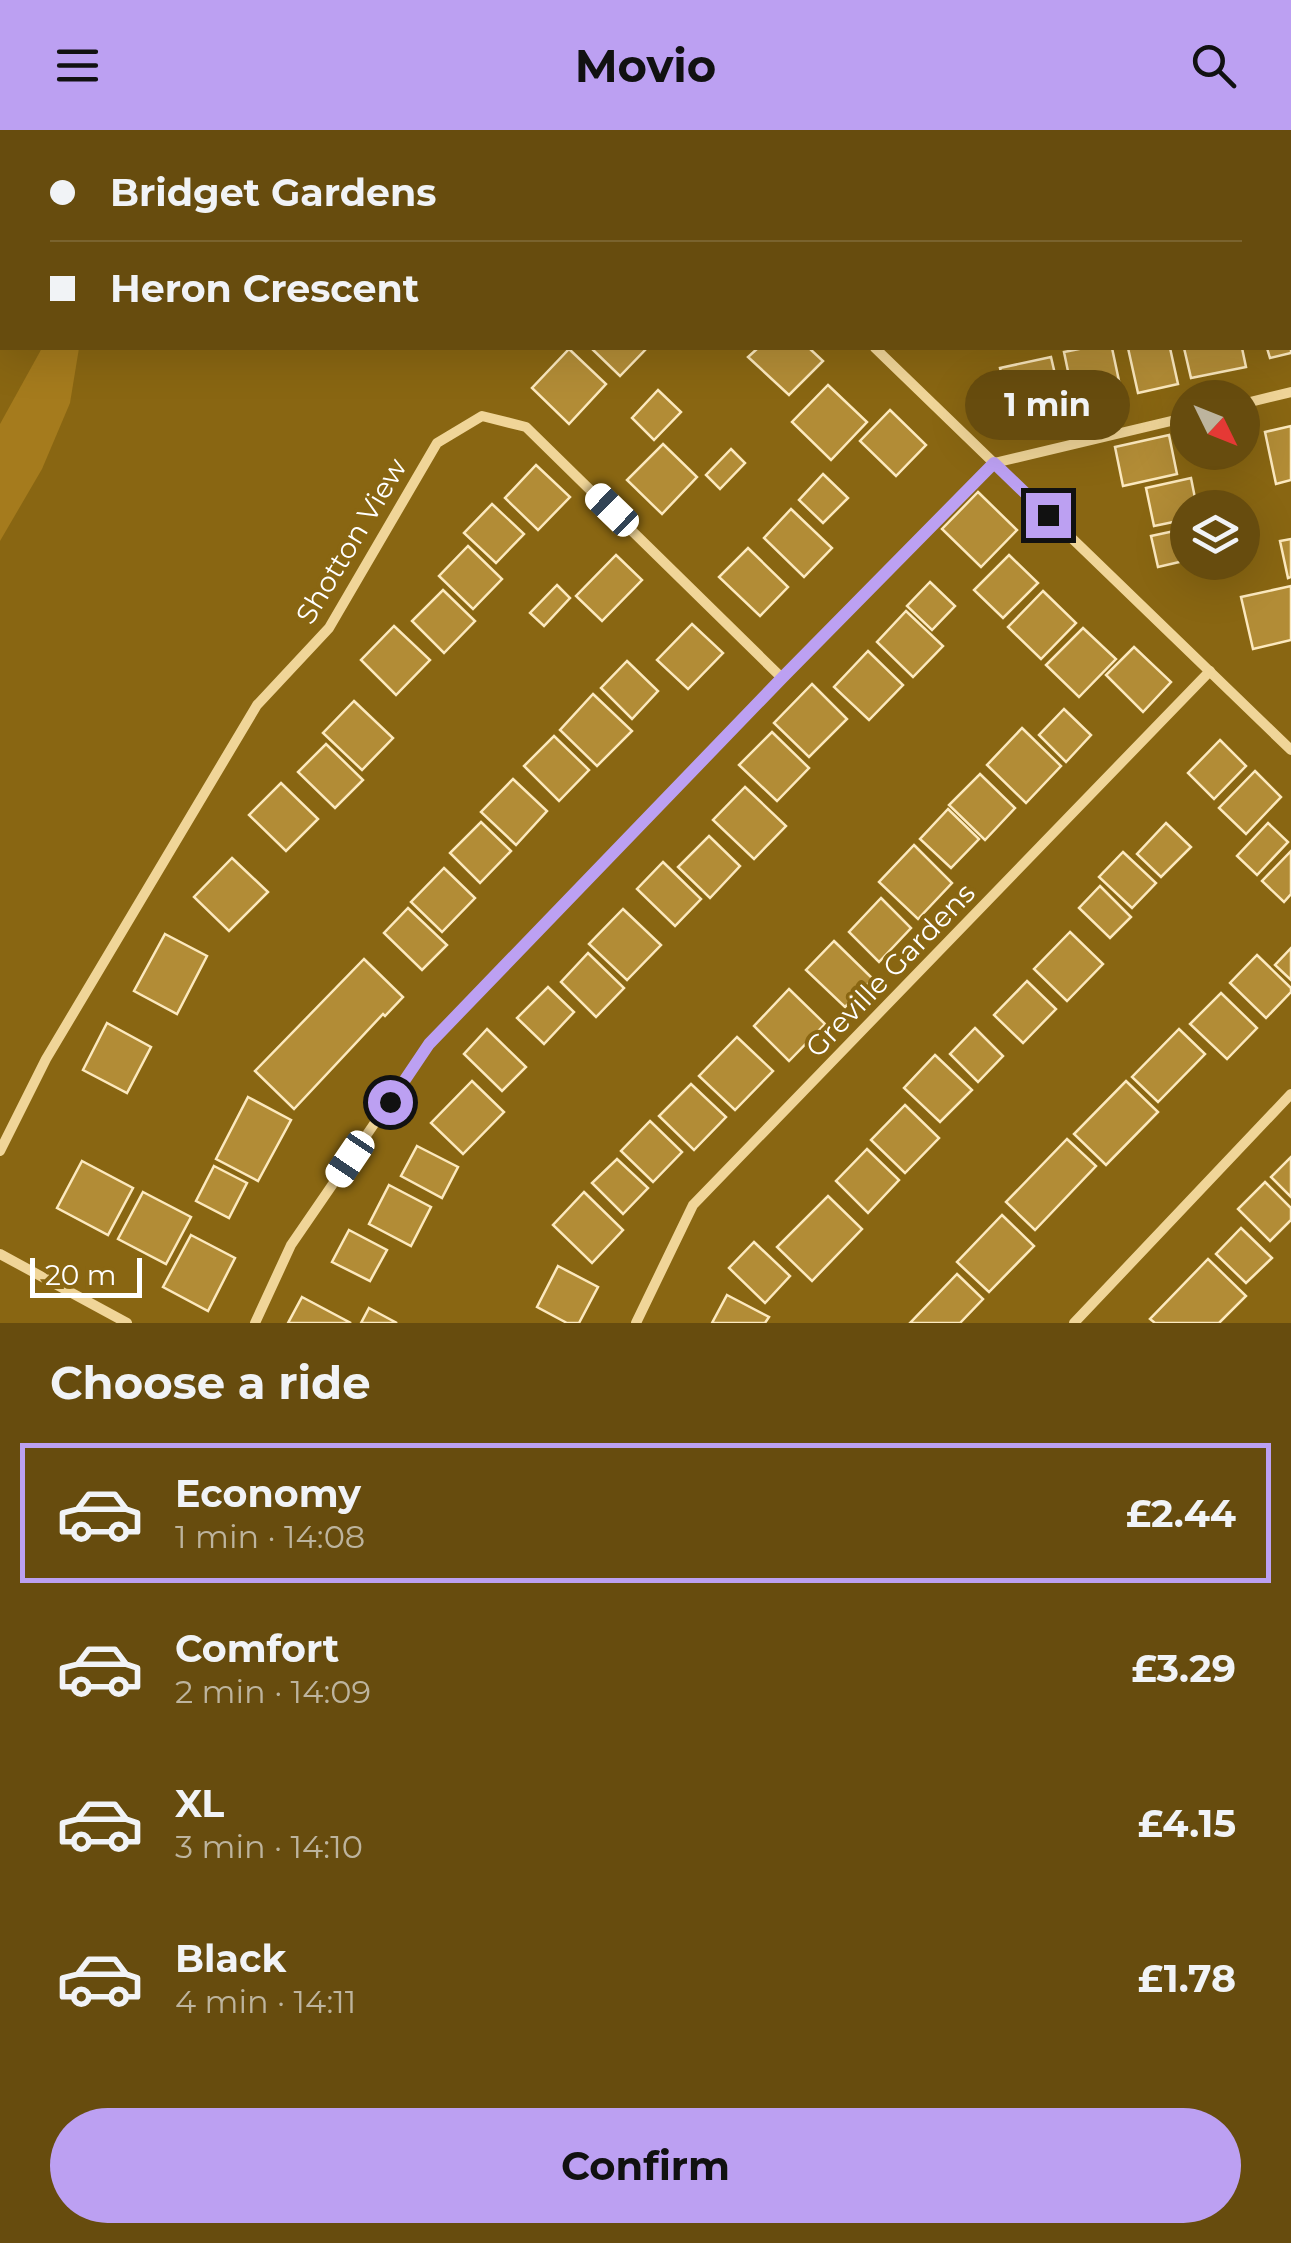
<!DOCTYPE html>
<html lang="en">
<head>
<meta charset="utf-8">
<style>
  body { margin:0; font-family:Montserrat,sans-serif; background:#6f561c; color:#f1f3f6; height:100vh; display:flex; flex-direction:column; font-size:38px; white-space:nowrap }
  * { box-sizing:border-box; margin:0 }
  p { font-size:32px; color:#bdb49e }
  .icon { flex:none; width:55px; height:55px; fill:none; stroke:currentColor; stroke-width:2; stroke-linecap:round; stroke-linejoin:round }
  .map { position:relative; height:1193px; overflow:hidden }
  .drawer { display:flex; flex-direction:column; background:#674c0e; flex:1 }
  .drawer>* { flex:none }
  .top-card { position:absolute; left:0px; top:0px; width:1292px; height:220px; box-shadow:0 10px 40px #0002; display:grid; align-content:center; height:220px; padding:0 50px; background:#674c0e }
  .needle { width:65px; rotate:133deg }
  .tools { position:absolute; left:1170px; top:250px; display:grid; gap:20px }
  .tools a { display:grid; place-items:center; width:90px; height:90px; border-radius:50%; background:#674c0e; box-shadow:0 10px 40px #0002; font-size:50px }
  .scale { position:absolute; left:30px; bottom:25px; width:112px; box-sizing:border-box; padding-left:10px; border:5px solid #fff; border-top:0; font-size:28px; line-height:35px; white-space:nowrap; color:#fff; -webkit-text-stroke:8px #896612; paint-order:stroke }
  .end { position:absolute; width:45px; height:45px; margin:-22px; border:12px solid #bca0f2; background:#111; box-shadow:0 0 0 5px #111 }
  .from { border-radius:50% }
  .bubble { position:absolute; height:70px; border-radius:35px; background:#674c0e; box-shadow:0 10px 40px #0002; font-size:32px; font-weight:700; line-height:70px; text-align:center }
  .car { position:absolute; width:30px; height:60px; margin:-30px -15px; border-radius:12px; box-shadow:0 0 8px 2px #0007; background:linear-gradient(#fff 24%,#345 0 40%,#fff 0 76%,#345 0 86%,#fff 0) }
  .top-card b { display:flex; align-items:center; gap:35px; height:95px; font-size:38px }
  .top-card b+b { border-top:2px solid #7a632e }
  .top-card i { width:25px; height:25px; background:#f1f3f6 }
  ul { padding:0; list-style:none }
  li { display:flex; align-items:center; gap:30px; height:140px; margin:0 20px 15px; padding:0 30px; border:5px solid transparent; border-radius:0px }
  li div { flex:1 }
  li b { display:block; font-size:38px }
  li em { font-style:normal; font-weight:700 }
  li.on { border-color:#bca0f2 }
  li>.icon { width:90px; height:90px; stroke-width:1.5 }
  h2 { padding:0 50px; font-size:45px; line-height:120px }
  .button { display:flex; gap:20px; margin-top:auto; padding:20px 50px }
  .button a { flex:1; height:115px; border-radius:60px; background:#bca0f2; color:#111; font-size:40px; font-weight:700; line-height:115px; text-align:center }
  header { display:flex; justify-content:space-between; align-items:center; height:130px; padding:0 50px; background:#bca0f2; color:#111; font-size:45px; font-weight:700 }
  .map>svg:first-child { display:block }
  .green { fill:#a57b1d }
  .building { fill:#b28c36; stroke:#fce9be; stroke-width:2.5 }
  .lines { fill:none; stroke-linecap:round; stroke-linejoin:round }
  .street { stroke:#f0d598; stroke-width:10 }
  .route { stroke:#bca0f2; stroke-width:12 }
  .labels { text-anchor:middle; stroke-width:8; stroke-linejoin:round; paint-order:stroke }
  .street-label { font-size:28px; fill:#fff; stroke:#896612 }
</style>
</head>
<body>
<header><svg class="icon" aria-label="menu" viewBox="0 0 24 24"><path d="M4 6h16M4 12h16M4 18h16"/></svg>Movio<svg class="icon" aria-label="search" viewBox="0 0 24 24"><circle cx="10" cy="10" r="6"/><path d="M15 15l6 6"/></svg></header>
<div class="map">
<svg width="1291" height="1193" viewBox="0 0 1291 1193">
  <rect width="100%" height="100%" fill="#896612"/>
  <polygon class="green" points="42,218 79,218 70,273 42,339 0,411 0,294"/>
  <g class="building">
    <polygon points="1291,173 1291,223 1270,228 1267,218 1290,218"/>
    <polygon points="591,218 647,218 620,246"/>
    <polygon points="758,218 809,218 823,231 789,265 748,227"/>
    <polygon points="1084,218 1112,218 1122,265 1075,275 1064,222"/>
    <polygon points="1128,218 1170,218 1178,254 1138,263"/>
    <polygon points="1184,218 1242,218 1246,237 1191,248"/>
    <polygon points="569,219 606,254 569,294 532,258"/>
    <polygon points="1051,227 1061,270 1009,281 1000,238"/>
    <polygon points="828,255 867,292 831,330 792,292"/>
    <polygon points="658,260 681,282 654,310 632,288"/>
    <polygon points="890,280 926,315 896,346 860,311"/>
    <polygon points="1291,296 1291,350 1276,354 1265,302"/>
    <polygon points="1169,305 1177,344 1123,356 1115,317"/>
    <polygon points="663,314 697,347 662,384 627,350"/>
    <polygon points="731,319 745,333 720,359 706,345"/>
    <polygon points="536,335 570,367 538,400 505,368"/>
    <polygon points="823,344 848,368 823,393 799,370"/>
    <polygon points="1191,348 1197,378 1188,378 1188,389 1154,396 1146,358"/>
    <polygon points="978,362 1017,400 981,437 942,399"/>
    <polygon points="492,374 524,404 496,433 464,403"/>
    <polygon points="791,379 832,418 804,447 764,408"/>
    <polygon points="1188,398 1188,430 1158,437 1151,406"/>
    <polygon points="1291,409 1291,447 1288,448 1280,411"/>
    <polygon points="468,416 502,449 473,479 439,446"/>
    <polygon points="748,418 788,457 760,486 719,447"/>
    <polygon points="616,425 642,450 602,491 576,466"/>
    <polygon points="1009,425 1038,453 1003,488 974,460"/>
    <polygon points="930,452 955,476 932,500 907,476"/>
    <polygon points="557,455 570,468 544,496 530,483"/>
    <polygon points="1291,456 1291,510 1253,519 1241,467"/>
    <polygon points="443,460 475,491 444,523 412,491"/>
    <polygon points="1043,461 1076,493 1041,529 1008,497"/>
    <polygon points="906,481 943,516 913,547 877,512"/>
    <polygon points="692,494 723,523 688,559 657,530"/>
    <polygon points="394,496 430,530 396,565 361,530"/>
    <polygon points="1083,498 1116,529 1079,567 1046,535"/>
    <polygon points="1134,517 1171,552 1143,582 1106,545"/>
    <polygon points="868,521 903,555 869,590 834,557"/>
    <polygon points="627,531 658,561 632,589 601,558"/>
    <polygon points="812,554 847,589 809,627 774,593"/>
    <polygon points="593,564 632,601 597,636 560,600"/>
    <polygon points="354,571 393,608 362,640 323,603"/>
    <polygon points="1064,579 1091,605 1066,632 1039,605"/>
    <polygon points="1022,598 1061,636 1026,673 987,635"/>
    <polygon points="772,602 809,638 777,671 739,635"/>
    <polygon points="554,606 589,640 559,671 524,636"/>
    <polygon points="1220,610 1246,636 1214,669 1188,643"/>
    <polygon points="326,614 363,650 335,678 298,642"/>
    <polygon points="1255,641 1281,667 1246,704 1219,678"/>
    <polygon points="980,644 1015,678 985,710 949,675"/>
    <polygon points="513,649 547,681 516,715 481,682"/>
    <polygon points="281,653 318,689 286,721 249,685"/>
    <polygon points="745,657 786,696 754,729 713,690"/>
    <polygon points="948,679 979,709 951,738 920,709"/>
    <polygon points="481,692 511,721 480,753 450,723"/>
    <polygon points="1166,693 1191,717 1161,747 1137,724"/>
    <polygon points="1268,693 1288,712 1257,745 1237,726"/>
    <polygon points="709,706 740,736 710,768 678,737"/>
    <polygon points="914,715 952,753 918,789 879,752"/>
    <polygon points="1291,721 1291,764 1284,772 1262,751"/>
    <polygon points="1123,722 1156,753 1132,778 1099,747"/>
    <polygon points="232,728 268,762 229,801 194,767"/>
    <polygon points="663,732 701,769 675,796 637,759"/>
    <polygon points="444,738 475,768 442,802 411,772"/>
    <polygon points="1100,756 1131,787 1110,808 1079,778"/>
    <polygon points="881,768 911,798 879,832 849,802"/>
    <polygon points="408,778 447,815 422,840 384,803"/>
    <polygon points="623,779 661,815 627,850 589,814"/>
    <polygon points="1070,802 1103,834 1067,871 1034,839"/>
    <polygon points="165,804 207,826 177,884 134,861"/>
    <polygon points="834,811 873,849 845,877 806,840"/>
    <polygon points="1291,818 1291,850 1275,835"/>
    <polygon points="588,823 624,858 596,887 561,852"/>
    <polygon points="1257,825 1291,858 1291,862 1266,888 1230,853"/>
    <polygon points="364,829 403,867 385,886 383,884 294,979 255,941"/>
    <polygon points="1027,851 1056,879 1023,913 994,885"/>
    <polygon points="548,857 574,882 544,914 517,888"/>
    <polygon points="789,859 825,894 789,931 754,896"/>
    <polygon points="1221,863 1257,898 1227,929 1190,894"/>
    <polygon points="107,893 151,917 127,963 83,940"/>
    <polygon points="975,898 1003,926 978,952 950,924"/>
    <polygon points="487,899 526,937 502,961 464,924"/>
    <polygon points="1179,899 1205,924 1158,972 1132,947"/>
    <polygon points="737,907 773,941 735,980 699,946"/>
    <polygon points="935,925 972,960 940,992 904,958"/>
    <polygon points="472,951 504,982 463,1024 431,993"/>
    <polygon points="1126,951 1158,982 1106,1035 1074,1004"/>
    <polygon points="691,954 726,987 694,1020 659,986"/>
    <polygon points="248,967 291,990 258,1051 216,1029"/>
    <polygon points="905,975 939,1008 905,1043 871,1010"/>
    <polygon points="650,991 682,1022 653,1052 621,1021"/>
    <polygon points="1067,1009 1096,1036 1035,1100 1006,1072"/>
    <polygon points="417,1016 458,1037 442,1068 401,1046"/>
    <polygon points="867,1019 899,1050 868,1083 836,1051"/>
    <polygon points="1291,1027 1291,1067 1271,1047"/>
    <polygon points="617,1029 648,1058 623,1084 592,1053"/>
    <polygon points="82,1031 133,1058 108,1105 57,1078"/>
    <polygon points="214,1036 247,1053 229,1088 196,1071"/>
    <polygon points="1265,1052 1291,1078 1291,1090 1270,1111 1238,1079"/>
    <polygon points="389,1055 431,1077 411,1116 369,1094"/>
    <polygon points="143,1062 191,1087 166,1134 118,1109"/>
    <polygon points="584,1062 623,1100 592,1133 553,1095"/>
    <polygon points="828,1066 862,1099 812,1151 777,1117"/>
    <polygon points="1002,1085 1034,1116 989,1162 957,1132"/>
    <polygon points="1241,1098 1272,1128 1246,1153 1216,1124"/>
    <polygon points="349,1100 387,1120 370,1151 332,1132"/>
    <polygon points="191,1105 235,1128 208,1181 163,1157"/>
    <polygon points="754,1112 790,1146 765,1173 729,1138"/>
    <polygon points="1208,1129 1246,1166 1219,1193 1155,1193 1150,1189"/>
    <polygon points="558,1136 598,1157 579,1193 567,1193 537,1177"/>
    <polygon points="957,1144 983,1169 960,1193 910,1193"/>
    <polygon points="727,1165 769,1187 765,1193 712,1193"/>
    <polygon points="302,1167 351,1193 288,1193"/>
    <polygon points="369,1178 397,1193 361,1193"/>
  </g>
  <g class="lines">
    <g class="street">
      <polyline points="976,2 990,0"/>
      <polyline points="875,218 1291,620"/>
      <polyline points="1242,274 1291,262"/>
      <polyline points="0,1021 46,929 257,575 329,498 437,313 482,286 526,297 782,548"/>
      <polyline points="0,1124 127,1193"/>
      <polyline points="255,1193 291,1115 429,914 782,548 994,333 1188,287"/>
      <polyline points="636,1193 693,1075 1210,541"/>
      <polyline points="1074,1193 1291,964"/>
    </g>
  </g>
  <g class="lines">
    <polyline class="route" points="390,972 429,914 782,548 994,333 1048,385"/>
  </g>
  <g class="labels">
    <g class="street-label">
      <text transform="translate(351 411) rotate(-59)" y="10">Shotton View</text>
      <text transform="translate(890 840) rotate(-46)" y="10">Greville Gardens</text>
    </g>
  </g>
</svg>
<div class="tools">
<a><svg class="needle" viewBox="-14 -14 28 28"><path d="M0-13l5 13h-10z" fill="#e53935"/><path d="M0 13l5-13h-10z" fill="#bdb49e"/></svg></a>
<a><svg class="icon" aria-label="layers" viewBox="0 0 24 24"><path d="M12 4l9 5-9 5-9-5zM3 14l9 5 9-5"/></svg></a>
</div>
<div class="scale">20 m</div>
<i class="end from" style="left:390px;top:972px"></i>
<i class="end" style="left:1048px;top:385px"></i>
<div class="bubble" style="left:965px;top:240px;width:165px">1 min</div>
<i class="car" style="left:612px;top:380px;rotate:314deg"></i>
<i class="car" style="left:350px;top:1029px;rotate:214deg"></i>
<div class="top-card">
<b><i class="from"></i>Bridget Gardens</b>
<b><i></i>Heron Crescent</b>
</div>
</div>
<section class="drawer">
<h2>Choose a ride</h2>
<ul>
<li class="on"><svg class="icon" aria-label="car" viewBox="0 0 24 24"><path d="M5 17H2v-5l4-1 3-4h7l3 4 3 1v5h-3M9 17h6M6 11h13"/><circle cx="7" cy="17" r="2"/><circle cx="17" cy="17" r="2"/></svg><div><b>Economy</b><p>1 min · 14:08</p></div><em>£2.44</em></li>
<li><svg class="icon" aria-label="car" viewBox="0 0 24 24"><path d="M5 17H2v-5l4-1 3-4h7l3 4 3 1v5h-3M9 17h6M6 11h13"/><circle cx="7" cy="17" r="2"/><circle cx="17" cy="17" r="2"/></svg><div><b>Comfort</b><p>2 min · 14:09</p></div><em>£3.29</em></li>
<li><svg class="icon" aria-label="car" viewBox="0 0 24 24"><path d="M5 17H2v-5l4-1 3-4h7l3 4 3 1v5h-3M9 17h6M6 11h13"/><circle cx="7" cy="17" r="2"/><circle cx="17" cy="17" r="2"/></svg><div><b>XL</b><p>3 min · 14:10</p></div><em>£4.15</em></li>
<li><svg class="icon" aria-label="car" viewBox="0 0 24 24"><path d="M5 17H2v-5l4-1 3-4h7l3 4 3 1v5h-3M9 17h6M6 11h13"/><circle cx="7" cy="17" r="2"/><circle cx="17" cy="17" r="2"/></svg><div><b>Black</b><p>4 min · 14:11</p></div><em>£1.78</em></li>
</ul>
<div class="button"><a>Confirm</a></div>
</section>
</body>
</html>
